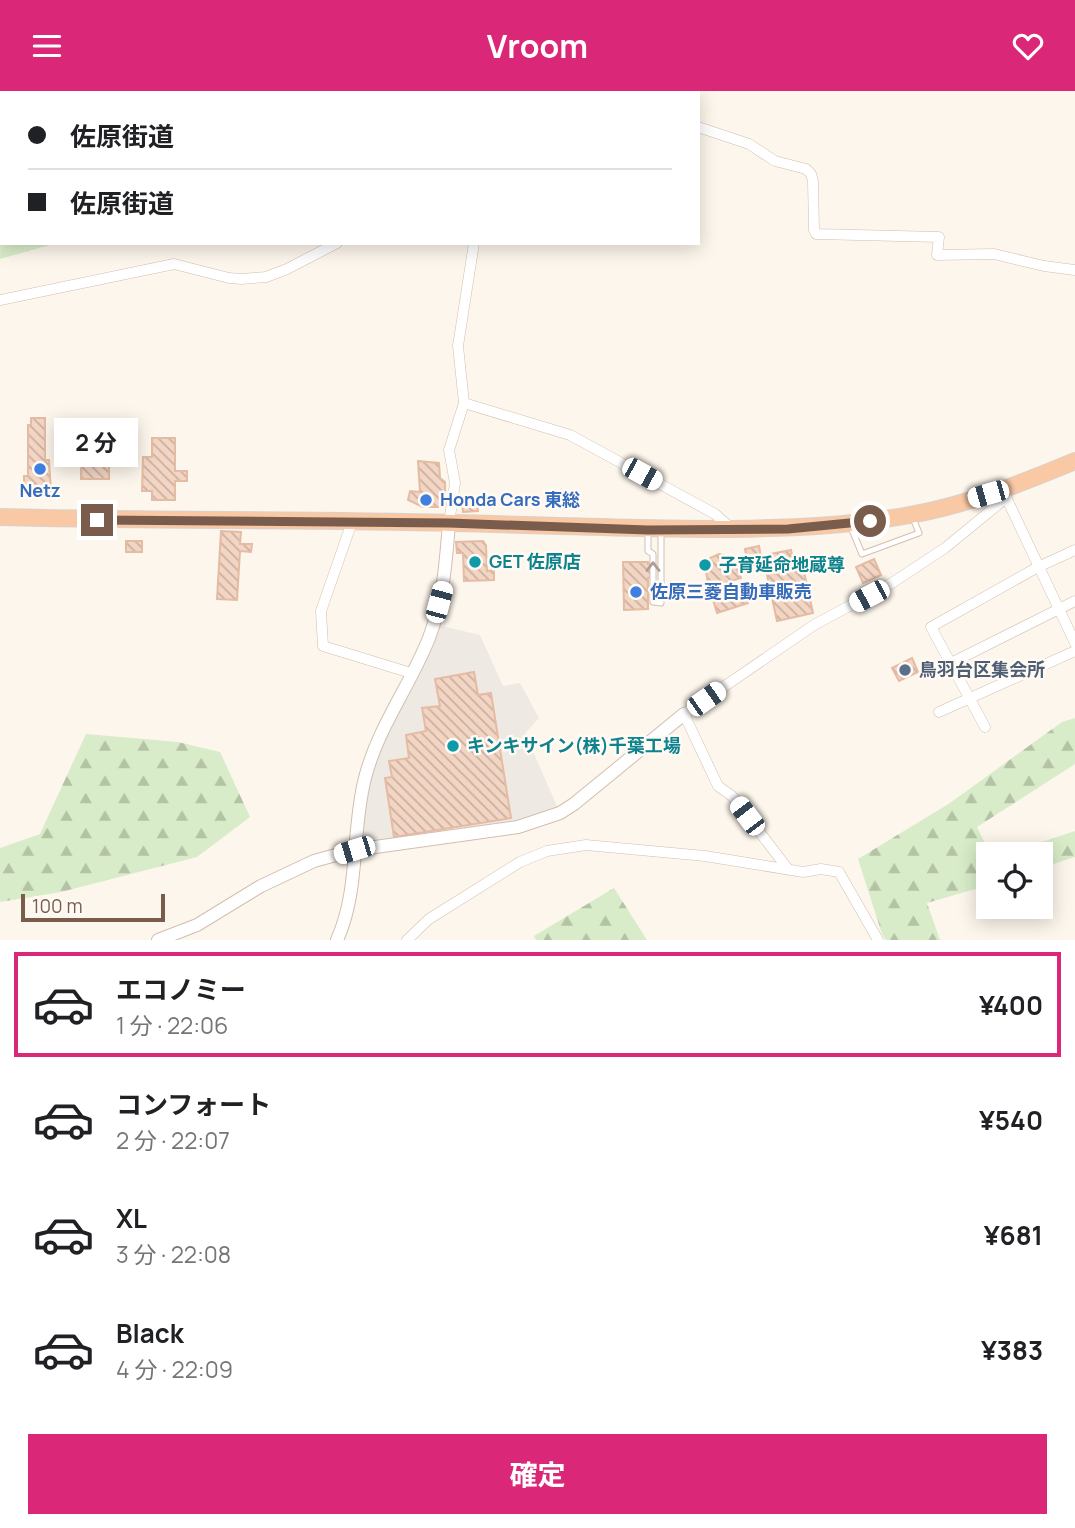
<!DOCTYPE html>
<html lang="ja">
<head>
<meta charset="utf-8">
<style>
  body { margin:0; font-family:Manrope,"Noto Sans JP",sans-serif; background:#f6f6f6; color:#202124; height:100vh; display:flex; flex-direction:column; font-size:26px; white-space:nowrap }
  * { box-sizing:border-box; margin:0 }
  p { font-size:23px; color:#757577 }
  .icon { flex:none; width:38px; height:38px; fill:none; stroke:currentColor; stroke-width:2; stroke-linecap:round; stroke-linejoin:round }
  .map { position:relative; height:849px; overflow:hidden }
  .sheet { display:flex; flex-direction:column; background:#fff; flex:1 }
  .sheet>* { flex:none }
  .hud { position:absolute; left:0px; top:0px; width:700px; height:154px; box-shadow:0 4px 18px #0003; display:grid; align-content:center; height:154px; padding:0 28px; background:#fff }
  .tools { position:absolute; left:976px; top:751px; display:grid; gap:14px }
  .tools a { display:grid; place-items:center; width:77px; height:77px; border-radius:0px; background:#fff; box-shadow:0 4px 18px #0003; font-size:35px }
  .scale { position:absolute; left:21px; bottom:18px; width:144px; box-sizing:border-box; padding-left:7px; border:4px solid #7a5c4d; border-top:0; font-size:19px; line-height:24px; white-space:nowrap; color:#7a5c4d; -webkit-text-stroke:5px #fffaf3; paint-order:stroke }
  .end { position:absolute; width:32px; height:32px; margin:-16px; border:9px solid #7a5c4d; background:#fff; box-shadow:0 0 0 4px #fff }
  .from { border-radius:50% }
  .bubble { position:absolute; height:49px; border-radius:0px; background:#fff; box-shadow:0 4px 18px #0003; font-size:23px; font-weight:700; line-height:49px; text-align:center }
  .car { position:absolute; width:21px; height:42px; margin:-21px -10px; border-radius:9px; box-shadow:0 0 5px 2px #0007; background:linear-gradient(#fff 24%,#345 0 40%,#fff 0 76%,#345 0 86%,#fff 0) }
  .hud b { display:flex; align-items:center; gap:24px; height:66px; font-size:26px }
  .hud b+b { border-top:2px solid #e0e0e0 }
  .hud i { width:18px; height:18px; background:#202124 }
  ul { padding:12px 0 0; list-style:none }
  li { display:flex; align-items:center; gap:21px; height:105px; margin:0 14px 10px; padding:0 14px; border:4px solid transparent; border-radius:0px }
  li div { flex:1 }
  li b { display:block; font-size:26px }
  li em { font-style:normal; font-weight:700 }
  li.on { border-color:#db2777 }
  li>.icon { width:63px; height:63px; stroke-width:1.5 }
  .button { display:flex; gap:14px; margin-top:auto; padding:14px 28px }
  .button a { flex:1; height:80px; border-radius:0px; background:#db2777; color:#fff; font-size:28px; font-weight:700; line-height:80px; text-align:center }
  header { display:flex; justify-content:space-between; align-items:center; height:91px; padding:0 28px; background:#db2777; color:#fff; font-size:32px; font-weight:700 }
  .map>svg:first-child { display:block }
  .industrial { fill:#efe9e4 }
  .forest { fill:url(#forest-firs) }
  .building { fill:url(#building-back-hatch); stroke:#e6bba3; stroke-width:2 }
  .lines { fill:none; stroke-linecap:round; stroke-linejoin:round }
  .service-casing { stroke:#d1beb0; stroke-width:7 }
  .minor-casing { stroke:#d1beb0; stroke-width:11 }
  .tertiary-casing { stroke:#d1beb0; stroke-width:14 }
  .trunk-casing { stroke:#dad1cd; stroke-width:18 }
  .service { stroke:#fff; stroke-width:5 }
  .minor { stroke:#fff; stroke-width:10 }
  .tertiary { stroke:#fff; stroke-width:12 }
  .trunk { stroke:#f9c8a4; stroke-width:16 }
  .oneway { stroke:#af9d94 }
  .route { stroke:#7a5c4d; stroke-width:9 }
  .shop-dot { fill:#3f7fe0; stroke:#fffaf3; stroke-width:2.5 }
  .culture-dot { fill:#0f9aa8; stroke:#fffaf3; stroke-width:2.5 }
  .service-dot { fill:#5c6f8a; stroke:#fffaf3; stroke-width:2.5 }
  .labels { text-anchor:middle; stroke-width:5; stroke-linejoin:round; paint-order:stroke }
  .shop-label { font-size:18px; font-weight:bold; fill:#366cbe; stroke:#fffaf3; text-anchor:start }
  .culture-label { font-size:18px; font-weight:bold; fill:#0d838f; stroke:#fffaf3; text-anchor:start }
  .service-label { font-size:18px; font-weight:bold; fill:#4e5e75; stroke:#fffaf3; text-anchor:start }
</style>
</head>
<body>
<header><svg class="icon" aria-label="menu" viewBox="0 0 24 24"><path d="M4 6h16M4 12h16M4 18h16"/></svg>Vroom<svg class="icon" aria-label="heart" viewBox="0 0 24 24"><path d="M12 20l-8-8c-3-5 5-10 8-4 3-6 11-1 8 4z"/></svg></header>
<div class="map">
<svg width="1075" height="849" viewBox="0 0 1075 849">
  <defs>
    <pattern id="forest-firs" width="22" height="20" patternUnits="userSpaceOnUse" patternTransform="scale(1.75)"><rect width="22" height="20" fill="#d8ecc9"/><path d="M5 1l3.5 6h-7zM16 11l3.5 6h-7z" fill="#b4c2a5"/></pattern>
    <pattern id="building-back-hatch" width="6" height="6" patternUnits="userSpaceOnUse" patternTransform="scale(1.75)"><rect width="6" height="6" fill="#f3d5c3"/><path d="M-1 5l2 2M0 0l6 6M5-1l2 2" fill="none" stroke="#cab0a1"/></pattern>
  </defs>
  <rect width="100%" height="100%" fill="#fdf6ec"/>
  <polygon class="industrial" points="433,533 480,544 503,595 520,592 539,627 525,642 560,722 532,732 354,759 359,711"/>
  <g class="forest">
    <polygon points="0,0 274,0 2,2 2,37"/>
    <polygon points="2,40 2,152 57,152 0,168"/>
    <polygon points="1075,627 1075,673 977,736 990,763 989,794 927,812 940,849 886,849 882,843 858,768 950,712 1062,631"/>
    <polygon points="86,643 178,651 220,661 250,726 197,766 61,801 0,811 0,757 40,743"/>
    <polygon points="1075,740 1075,766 1041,777 1041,763 1005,763"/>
    <polygon points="614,797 647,849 536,849 534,845"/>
  </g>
  <g class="building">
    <polygon points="31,327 45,327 45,369 49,369 51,400 24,400 24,385 28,385 28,334 31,334"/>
    <polygon points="82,328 116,328 116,374 109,374 109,388 81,388"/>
    <polygon points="152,347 175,347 175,380 187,380 187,390 175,390 175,409 152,409 152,400 142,400 143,366 152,366"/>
    <polygon points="418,370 439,372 440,387 445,391 445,416 423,416 408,409 410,400 420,401"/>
    <polygon points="462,408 477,408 478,420 463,421"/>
    <polygon points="221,440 241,441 240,453 252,453 251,461 240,460 237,509 217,508"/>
    <rect x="126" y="450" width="16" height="11"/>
    <polygon points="483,450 486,454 487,480 494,479 494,489 464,490 463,462 457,462 456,451"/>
    <polygon points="759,455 762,472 748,475 745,458"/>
    <polygon points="791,459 794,474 773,478 770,463"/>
    <polygon points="719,463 732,467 741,487 709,497 705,475 710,467"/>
    <polygon points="874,468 881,484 863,492 856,476"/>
    <polygon points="623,471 648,471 648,473 650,473 651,486 648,487 648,518 624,519"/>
    <polygon points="803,476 813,522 777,530 767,484"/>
    <polygon points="743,499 748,512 717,522 713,509"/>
    <polygon points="912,567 918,581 899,590 892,577"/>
    <polygon points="474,581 478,604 491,602 511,727 394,746 385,687 392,686 389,670 409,667 406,644 426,640 422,617 440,615 435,588"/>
  </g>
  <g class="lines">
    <defs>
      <g id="service">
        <polyline points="850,434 862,463 919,442 913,427"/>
        <polyline points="648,439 648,460 653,463 653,511 661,512 661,439"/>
      </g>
      <g id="minor">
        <polyline points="491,2 491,0"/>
        <polyline points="668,2 669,0"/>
        <polyline points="698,36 749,53 775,70 806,78 811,83 813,90 814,139 816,143 939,146 937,164 994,163 1044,175 1075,179"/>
        <polyline points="0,209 174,173 229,187 242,188 266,186 287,178 337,152"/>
        <polyline points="464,312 570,344 715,423 731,437"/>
        <polyline points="1005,404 1075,552"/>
        <polyline points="352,431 321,520 323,555 411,582"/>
        <polyline points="449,432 455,392 449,359 464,312 458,255 474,152"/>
        <polyline points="949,573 1075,510"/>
        <polyline points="939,621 1075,560"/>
        <polyline points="985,636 931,536 1038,476 1075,459"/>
        <polyline points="788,778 732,705 718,695 684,623 814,534 892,492 945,457 1006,407"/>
        <polyline points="407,849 429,828 520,771 547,760 586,754 705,765 803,781 821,778 839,781 878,849"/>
      </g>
      <g id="tertiary">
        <polyline points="158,849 197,834 261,795 314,770 354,759 518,736 560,722 574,713 684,623"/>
        <path d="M337,849C360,798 351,741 365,687C378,636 410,595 429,547C443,510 446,471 449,432"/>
      </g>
      <path id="trunk" d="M0,426C151,430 302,428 453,432C545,434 638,438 731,438C791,437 850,435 910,424C967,414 1022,392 1075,370"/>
    </defs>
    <use href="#service" class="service-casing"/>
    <use href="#minor" class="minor-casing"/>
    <use href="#tertiary" class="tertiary-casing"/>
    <use href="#trunk" class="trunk-casing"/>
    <use href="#service" class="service"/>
    <use href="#minor" class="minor"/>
    <use href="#tertiary" class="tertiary"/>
    <use href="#trunk" class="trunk"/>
  </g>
  <defs><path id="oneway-chevron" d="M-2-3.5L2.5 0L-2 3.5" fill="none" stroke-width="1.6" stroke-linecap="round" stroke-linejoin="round" transform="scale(1.75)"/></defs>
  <use class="oneway" href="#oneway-chevron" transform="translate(653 476) rotate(-90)"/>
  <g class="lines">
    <polyline class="route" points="97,429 449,432 648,439 788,438 870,430"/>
  </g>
  <g class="shop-dot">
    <circle cx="40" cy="378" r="7"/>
    <circle cx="426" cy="409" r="7"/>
    <circle cx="636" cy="501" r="7"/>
  </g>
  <g class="culture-dot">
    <circle cx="475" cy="471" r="7"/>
    <circle cx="705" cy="474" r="7"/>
    <circle cx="453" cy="655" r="7"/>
  </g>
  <circle class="service-dot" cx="905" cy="579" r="7"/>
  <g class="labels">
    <g class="shop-label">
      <text x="40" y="406" text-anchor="middle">Netz</text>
      <text x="440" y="415">Honda Cars 東総</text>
      <text x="650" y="507">佐原三菱自動車販売</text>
    </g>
    <g class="culture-label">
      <text x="489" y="477">GET 佐原店</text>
      <text x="719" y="480">子育延命地蔵尊</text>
      <text x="467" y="661">キンキサイン(株)千葉工場</text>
    </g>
    <g class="service-label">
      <text x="919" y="585">鳥羽台区集会所</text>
    </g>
  </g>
</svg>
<div class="tools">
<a><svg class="icon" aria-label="locate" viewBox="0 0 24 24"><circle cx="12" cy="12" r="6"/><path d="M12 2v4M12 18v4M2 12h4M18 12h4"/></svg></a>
</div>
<div class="scale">100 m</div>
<i class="end from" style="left:870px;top:430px"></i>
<i class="end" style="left:97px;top:429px"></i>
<div class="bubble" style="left:54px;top:327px;width:84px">2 分</div>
<i class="car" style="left:642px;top:383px;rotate:119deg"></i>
<i class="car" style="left:988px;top:403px;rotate:254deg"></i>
<i class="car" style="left:869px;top:505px;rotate:242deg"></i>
<i class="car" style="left:439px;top:511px;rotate:15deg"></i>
<i class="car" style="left:706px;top:608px;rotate:55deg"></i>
<i class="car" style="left:747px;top:725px;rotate:323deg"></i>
<i class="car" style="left:354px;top:759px;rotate:253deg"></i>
<div class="hud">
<b><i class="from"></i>佐原街道</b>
<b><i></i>佐原街道</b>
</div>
</div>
<section class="sheet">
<ul>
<li class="on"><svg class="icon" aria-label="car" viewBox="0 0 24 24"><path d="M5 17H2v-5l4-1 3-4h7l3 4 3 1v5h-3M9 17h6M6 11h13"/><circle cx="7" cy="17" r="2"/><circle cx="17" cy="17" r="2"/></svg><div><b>エコノミー</b><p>1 分 · 22:06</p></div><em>¥400</em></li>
<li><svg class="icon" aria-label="car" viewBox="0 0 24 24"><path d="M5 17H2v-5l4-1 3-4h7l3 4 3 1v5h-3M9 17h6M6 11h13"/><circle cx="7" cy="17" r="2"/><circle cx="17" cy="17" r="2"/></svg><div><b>コンフォート</b><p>2 分 · 22:07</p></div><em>¥540</em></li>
<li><svg class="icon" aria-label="car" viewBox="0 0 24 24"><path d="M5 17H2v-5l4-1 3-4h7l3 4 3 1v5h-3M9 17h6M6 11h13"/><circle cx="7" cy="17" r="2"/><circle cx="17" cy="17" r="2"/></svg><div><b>XL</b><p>3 分 · 22:08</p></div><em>¥681</em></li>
<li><svg class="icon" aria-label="car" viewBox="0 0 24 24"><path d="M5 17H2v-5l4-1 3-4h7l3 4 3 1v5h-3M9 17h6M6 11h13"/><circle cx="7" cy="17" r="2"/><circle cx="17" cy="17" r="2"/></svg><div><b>Black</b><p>4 分 · 22:09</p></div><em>¥383</em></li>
</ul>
<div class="button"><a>確定</a></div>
</section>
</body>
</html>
